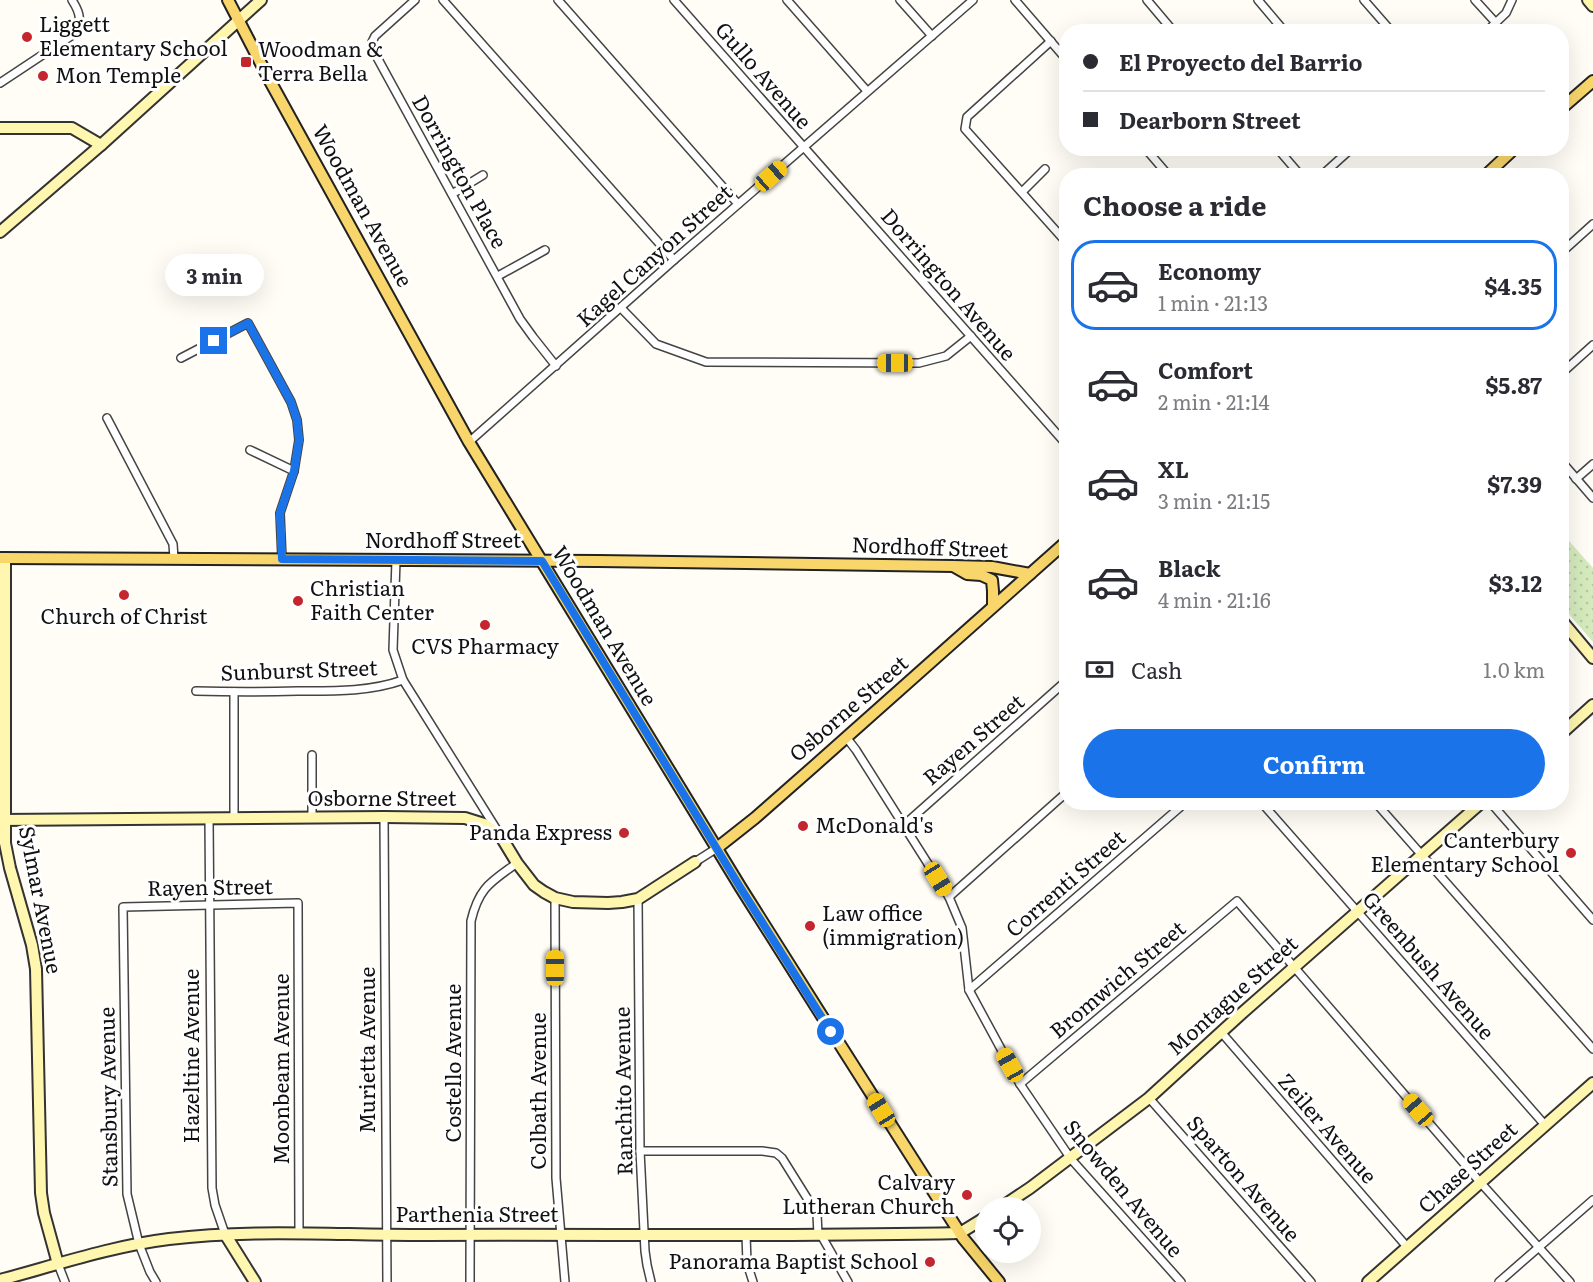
<!DOCTYPE html>
<html lang="en">
<head>
<meta charset="utf-8">
<style>
  body { margin:0; font-family:Literata,serif; background:#f2f2f3; color:#2b2b33; height:100vh; display:flex; flex-direction:column; font-size:22px; white-space:nowrap }
  * { box-sizing:border-box; margin:0 }
  p { font-size:20px; color:#7c7c81 }
  .icon { flex:none; width:33px; height:33px; fill:none; stroke:currentColor; stroke-width:2; stroke-linecap:round; stroke-linejoin:round }
  .map { position:relative; flex:1; overflow:hidden }
  .panel { position:absolute; left:1059px; top:168px; width:510px; height:642px; display:flex; flex-direction:column; background:#fff; border-radius:24px; box-shadow:0 6px 24px #0002 }
  .panel>* { flex:none }
  .guide { position:absolute; left:1059px; top:24px; width:510px; height:132px; border-radius:24px; box-shadow:0 6px 24px #0002; display:grid; align-content:center; height:132px; padding:0 24px; background:#fff }
  .controls { position:absolute; left:975px; top:1197px; display:grid; gap:12px }
  .controls a { display:grid; place-items:center; width:66px; height:66px; border-radius:50%; background:#fff; box-shadow:0 6px 24px #0002; font-size:30px }
  .end { position:absolute; width:27px; height:27px; margin:-14px; border:8px solid #1a73e8; background:#fff; box-shadow:0 0 0 3px #fff }
  .from { border-radius:50% }
  .bubble { position:absolute; height:42px; border-radius:21px; background:#fff; box-shadow:0 6px 24px #0002; font-size:20px; font-weight:700; line-height:42px; text-align:center }
  .car { position:absolute; width:18px; height:36px; margin:-18px -9px; border-radius:8px; box-shadow:0 0 4px 2px #0007; background:linear-gradient(#f5c518 24%,#345 0 40%,#f5c518 0 76%,#345 0 86%,#f5c518 0) }
  .guide b { display:flex; align-items:center; gap:21px; height:57px; font-size:22px }
  .guide b+b { border-top:2px solid #e1e1e2 }
  .guide i { width:15px; height:15px; background:#2b2b33 }
  ul { padding:0; list-style:none }
  li { display:flex; align-items:center; gap:18px; height:90px; margin:0 12px 9px; padding:0 12px; border:3px solid transparent; border-radius:24px }
  li div { flex:1 }
  li b { display:block; font-size:22px }
  li em { font-style:normal; font-weight:700 }
  li.current { border-color:#1a73e8 }
  li>.icon { width:54px; height:54px; stroke-width:1.5 }
  h2 { padding:0 24px; font-size:27px; line-height:72px }
  .pay { display:flex; align-items:center; gap:15px; height:66px; padding:0 24px; font-size:22px }
  .pay p { margin-inline-start:auto }
  .primary-button { display:flex; gap:12px; margin-top:auto; padding:12px 24px }
  .primary-button a { flex:1; height:69px; border-radius:36px; background:#1a73e8; color:#fff; font-size:24px; font-weight:700; line-height:69px; text-align:center }
  .map>svg:first-child { display:block }
  .grass { fill:url(#grass-dots) }
  .lines { fill:none; stroke-linecap:round; stroke-linejoin:round }
  .street-casing { stroke:#444; stroke-width:10 }
  .secondary-casing { stroke:#333; stroke-width:14 }
  .primary-casing { stroke:#222; stroke-width:14 }
  .street { stroke:#fff; stroke-width:7 }
  .secondary { stroke:#fff6b0; stroke-width:10 }
  .primary { stroke:#f9d66b; stroke-width:10 }
  .route { stroke:#1a73e8; stroke-width:8 }
  .poi-dot { fill:#c4262e; stroke:#fff; stroke-width:2 }
  .labels { text-anchor:middle; stroke-width:6; stroke-linejoin:round; paint-order:stroke }
  .poi-label { font-size:21px; fill:#111; stroke:#fff; text-anchor:start }
  .street-label { font-size:21px; fill:#111; stroke:#fff }
</style>
</head>
<body>
<div class="map">
<svg width="1593" height="1282" viewBox="0 0 1593 1282">
  <defs>
    <pattern id="grass-dots" width="8" height="8" patternUnits="userSpaceOnUse" patternTransform="scale(1.5)"><rect width="8" height="8" fill="#d5ebbd"/><path d="M2 2h.1M6 6h.1" fill="none" stroke="#b6c8a1" stroke-width="1.8" stroke-linecap="round"/></pattern>
  </defs>
  <rect width="100%" height="100%" fill="#fffdf5"/>
  <polygon class="grass" points="1562,533 1593,568 1593,642 1562,606"/>
  <g class="lines">
    <defs>
      <g id="street">
        <polyline points="415,0 375,36 372,42 373,50 520,319 533,337 556,366"/>
        <polyline points="443,0 674,260"/>
        <polyline points="558,0 738,204"/>
        <polyline points="674,0 1066,444"/>
        <polyline points="787,0 867,91"/>
        <polyline points="900,0 932,36"/>
        <polyline points="1015,0 1066,59"/>
        <polyline points="1147,0 1174,32"/>
        <polyline points="1258,0 1285,32"/>
        <polyline points="1364,0 1392,32"/>
        <polyline points="1475,0 1496,23"/>
        <polyline points="1486,32 1506,13 1512,0"/>
        <polyline points="1051,41 967,117 965,129 1066,242"/>
        <path d="M0,83L71,36C83,23 81,14 72,0"/>
        <polyline points="1145,148 1169,176"/>
        <polyline points="1277,148 1301,176"/>
        <polyline points="1321,176 1352,148"/>
        <polyline points="1022,192 1045,169"/>
        <polyline points="452,194 483,175"/>
        <polyline points="1562,252 1593,224"/>
        <polyline points="498,276 545,250"/>
        <polyline points="621,308 656,344 706,362 919,363 946,356 971,336"/>
        <polyline points="181,358 248,323 291,402 297,420 299,440 294,471 280,513 282,559"/>
        <polyline points="1562,373 1593,345"/>
        <polyline points="107,418 173,544 174,559"/>
        <polyline points="469,442 674,260 973,0"/>
        <polyline points="250,450 294,471"/>
        <polyline points="1562,462 1593,498"/>
        <polyline points="1576,479 1593,464"/>
        <polyline points="396,560 393,650 403,680 497,830"/>
        <path d="M196,691C230,692 264,692 298,691C333,691 369,692 403,680"/>
        <polyline points="846,737 856,750 949,897 962,928 969,990 1020,1084 1071,1159 1181,1282"/>
        <polyline points="312,755 312,818"/>
        <polyline points="1261,802 1545,1125"/>
        <polyline points="1375,802 1593,1049"/>
        <polyline points="1490,802 1593,920"/>
        <polyline points="384,817 387,1282"/>
        <polyline points="234,818 234,692"/>
        <polyline points="209,819 212,1188 215,1205 225,1234"/>
        <polyline points="904,825 1066,681"/>
        <polyline points="695,862 717,848"/>
        <polyline points="949,897 1066,793"/>
        <polyline points="555,898 556,1178 565,1282"/>
        <polyline points="638,899 640,1151 645,1251 647,1265 651,1282"/>
        <polyline points="969,990 1186,802"/>
        <polyline points="1221,1032 1408,1248"/>
        <polyline points="1020,1084 1237,901 1480,1182 1570,1282"/>
        <polyline points="1149,1098 1311,1282"/>
        <polyline points="640,1151 762,1151 776,1153 782,1158 817,1214 818,1235"/>
        <polyline points="746,1235 747,1263 753,1282"/>
        <polyline points="821,1235 848,1282"/>
        <polyline points="58,1264 65,1282"/>
        <polyline points="156,1282 150,1272 139,1244 127,1194 123,907 298,903 299,1234"/>
        <path d="M470,1282L471,921C479,887 491,882 517,863"/>
        <polyline points="1499,1282 1593,1200"/>
      </g>
      <g id="secondary">
        <polyline points="1588,0 1593,6"/>
        <polyline points="0,128 72,128 101,145"/>
        <polyline points="0,232 101,145 261,0"/>
        <polyline points="5,558 5,843 10,868 32,945 36,969 41,1193 44,1213 58,1264"/>
        <polyline points="1562,621 1593,658"/>
        <polyline points="1562,733 1593,705"/>
        <polyline points="0,820 384,817 465,818 484,824 500,835 517,863 534,885 544,892 555,898 573,902 608,903 622,902 638,899 695,862"/>
        <polyline points="1000,1208 1030,1188 1149,1098 1241,1014 1482,802"/>
        <polyline points="225,1234 255,1282"/>
        <path d="M0,1280C56,1265 112,1246 169,1239C251,1229 334,1235 416,1235C598,1234 779,1237 960,1233L986,1217"/>
        <polyline points="1368,1282 1593,1083"/>
      </g>
      <g id="primary">
        <polyline points="228,0 270,81 469,442 741,888 832,1032 963,1238 999,1282"/>
        <polyline points="1562,108 1593,81"/>
        <polyline points="1485,176 1515,148"/>
        <polyline points="0,558 598,561 953,566 992,567 1030,574"/>
        <polyline points="953,566 967,574 981,575 992,580 993,591 993,606"/>
        <polyline points="717,848 755,818 813,767 1066,542"/>
      </g>
    </defs>
    <use href="#street" class="street-casing"/>
    <use href="#secondary" class="secondary-casing"/>
    <use href="#primary" class="primary-casing"/>
    <use href="#street" class="street"/>
    <use href="#secondary" class="secondary"/>
    <use href="#primary" class="primary"/>
  </g>
  <g class="lines">
    <polyline class="route" points="214,341 248,323 291,402 297,420 299,440 294,471 280,513 282,559 542,561 740,887 831,1032"/>
  </g>
  <g class="poi-dot">
    <circle cx="27" cy="37" r="6"/>
    <rect x="240" y="56" width="12" height="12" rx="3"/>
    <circle cx="43" cy="76" r="6"/>
    <circle cx="124" cy="595" r="6"/>
    <circle cx="298" cy="601" r="6"/>
    <circle cx="485" cy="625" r="6"/>
    <circle cx="803" cy="826" r="6"/>
    <circle cx="624" cy="833" r="6"/>
    <circle cx="1571" cy="853" r="6"/>
    <circle cx="810" cy="926" r="6"/>
    <circle cx="967" cy="1195" r="6"/>
    <circle cx="930" cy="1262" r="6"/>
  </g>
  <g class="labels">
    <g class="poi-label">
      <text x="39" y="32">Liggett<tspan x="39" dy="24">Elementary School</tspan></text>
      <text x="258" y="57">Woodman &amp;<tspan x="258" dy="24">Terra Bella</tspan></text>
      <text x="55" y="83">Mon Temple</text>
      <text x="310" y="596">Christian<tspan x="310" dy="24">Faith Center</tspan></text>
      <text x="124" y="624" text-anchor="middle">Church of Christ</text>
      <text x="485" y="654" text-anchor="middle">CVS Pharmacy</text>
      <text x="815" y="833">McDonald's</text>
      <text x="612" y="840" text-anchor="end">Panda Express</text>
      <text x="1559" y="848" text-anchor="end">Canterbury<tspan x="1559" dy="24">Elementary School</tspan></text>
      <text x="822" y="921">Law office<tspan x="822" dy="24">(immigration)</tspan></text>
      <text x="955" y="1190" text-anchor="end">Calvary<tspan x="955" dy="24">Lutheran Church</tspan></text>
      <text x="918" y="1269" text-anchor="end">Panorama Baptist School</text>
    </g>
    <g class="street-label">
      <text transform="translate(763 76) rotate(49)" y="7">Gullo Avenue</text>
      <text transform="translate(459 172) rotate(61)" y="7">Dorrington Place</text>
      <text transform="translate(362 206) rotate(61)" y="7">Woodman Avenue</text>
      <text transform="translate(655 256) rotate(-42)" y="7">Kagel Canyon Street</text>
      <text transform="translate(948 285) rotate(49)" y="7">Dorrington Avenue</text>
      <text x="443" y="548">Nordhoff Street</text>
      <text transform="translate(930 548) rotate(2)" y="7">Nordhoff Street</text>
      <text transform="translate(604 626) rotate(59)" y="7">Woodman Avenue</text>
      <text transform="translate(299 671) rotate(-2)" y="7">Sunburst Street</text>
      <text transform="translate(849 709) rotate(-41)" y="7">Osborne Street</text>
      <text transform="translate(974 740) rotate(-41)" y="7">Rayen Street</text>
      <text x="382" y="806">Osborne Street</text>
      <text transform="translate(1066 884) rotate(-41)" y="7">Correnti Street</text>
      <text transform="translate(210 888) rotate(-1)" y="7">Rayen Street</text>
      <text transform="translate(40 900) rotate(79)" y="7">Sylmar Avenue</text>
      <text transform="translate(1428 966) rotate(49)" y="7">Greenbush Avenue</text>
      <text transform="translate(1118 980) rotate(-40)" y="7">Bromwich Street</text>
      <text transform="translate(1233 996) rotate(-42)" y="7">Montague Street</text>
      <text transform="translate(368 1050) rotate(-90)" y="7">Murietta Avenue</text>
      <text transform="translate(192 1056) rotate(-90)" y="7">Hazeltine Avenue</text>
      <text transform="translate(454 1063) rotate(-90)" y="7">Costello Avenue</text>
      <text transform="translate(282 1069) rotate(-90)" y="7">Moonbeam Avenue</text>
      <text transform="translate(539 1091) rotate(-90)" y="7">Colbath Avenue</text>
      <text transform="translate(624 1091) rotate(-91)" y="7">Ranchito Avenue</text>
      <text transform="translate(109 1097) rotate(-91)" y="7">Stansbury Avenue</text>
      <text transform="translate(1327 1129) rotate(49)" y="7">Zeiler Avenue</text>
      <text transform="translate(1468 1168) rotate(-42)" y="7">Chase Street</text>
      <text transform="translate(1243 1179) rotate(49)" y="7">Sparton Avenue</text>
      <text transform="translate(1123 1189) rotate(50)" y="7">Snowden Avenue</text>
      <text x="477" y="1222">Parthenia Street</text>
    </g>
  </g>
</svg>
<div class="controls">
<a><svg class="icon" aria-label="locate" viewBox="0 0 24 24"><circle cx="12" cy="12" r="6"/><path d="M12 2v4M12 18v4M2 12h4M18 12h4"/></svg></a>
</div>
<i class="end from" style="left:831px;top:1032px"></i>
<i class="end" style="left:214px;top:341px"></i>
<div class="bubble" style="left:165px;top:254px;width:99px">3 min</div>
<i class="car" style="left:771px;top:176px;rotate:49deg"></i>
<i class="car" style="left:895px;top:363px;rotate:270deg"></i>
<i class="car" style="left:938px;top:879px;rotate:148deg"></i>
<i class="car" style="left:555px;top:968px;rotate:0deg"></i>
<i class="car" style="left:1010px;top:1065px;rotate:331deg"></i>
<i class="car" style="left:881px;top:1110px;rotate:328deg"></i>
<i class="car" style="left:1418px;top:1110px;rotate:319deg"></i>
<div class="guide">
<b><i class="from"></i>El Proyecto del Barrio</b>
<b><i></i>Dearborn Street</b>
</div>
<section class="panel">
<h2>Choose a ride</h2>
<ul>
<li class="current"><svg class="icon" aria-label="car" viewBox="0 0 24 24"><path d="M5 17H2v-5l4-1 3-4h7l3 4 3 1v5h-3M9 17h6M6 11h13"/><circle cx="7" cy="17" r="2"/><circle cx="17" cy="17" r="2"/></svg><div><b>Economy</b><p>1 min · 21:13</p></div><em>$4.35</em></li>
<li><svg class="icon" aria-label="car" viewBox="0 0 24 24"><path d="M5 17H2v-5l4-1 3-4h7l3 4 3 1v5h-3M9 17h6M6 11h13"/><circle cx="7" cy="17" r="2"/><circle cx="17" cy="17" r="2"/></svg><div><b>Comfort</b><p>2 min · 21:14</p></div><em>$5.87</em></li>
<li><svg class="icon" aria-label="car" viewBox="0 0 24 24"><path d="M5 17H2v-5l4-1 3-4h7l3 4 3 1v5h-3M9 17h6M6 11h13"/><circle cx="7" cy="17" r="2"/><circle cx="17" cy="17" r="2"/></svg><div><b>XL</b><p>3 min · 21:15</p></div><em>$7.39</em></li>
<li><svg class="icon" aria-label="car" viewBox="0 0 24 24"><path d="M5 17H2v-5l4-1 3-4h7l3 4 3 1v5h-3M9 17h6M6 11h13"/><circle cx="7" cy="17" r="2"/><circle cx="17" cy="17" r="2"/></svg><div><b>Black</b><p>4 min · 21:16</p></div><em>$3.12</em></li>
</ul>
<div class="pay"><svg class="icon" aria-label="cash" viewBox="0 0 24 24"><path d="M3 7h18v10H3z"/><circle cx="12" cy="12" r="2"/></svg>Cash<p>1.0 km</p></div>
<div class="primary-button"><a>Confirm</a></div>
</section>
</div>
</body>
</html>
